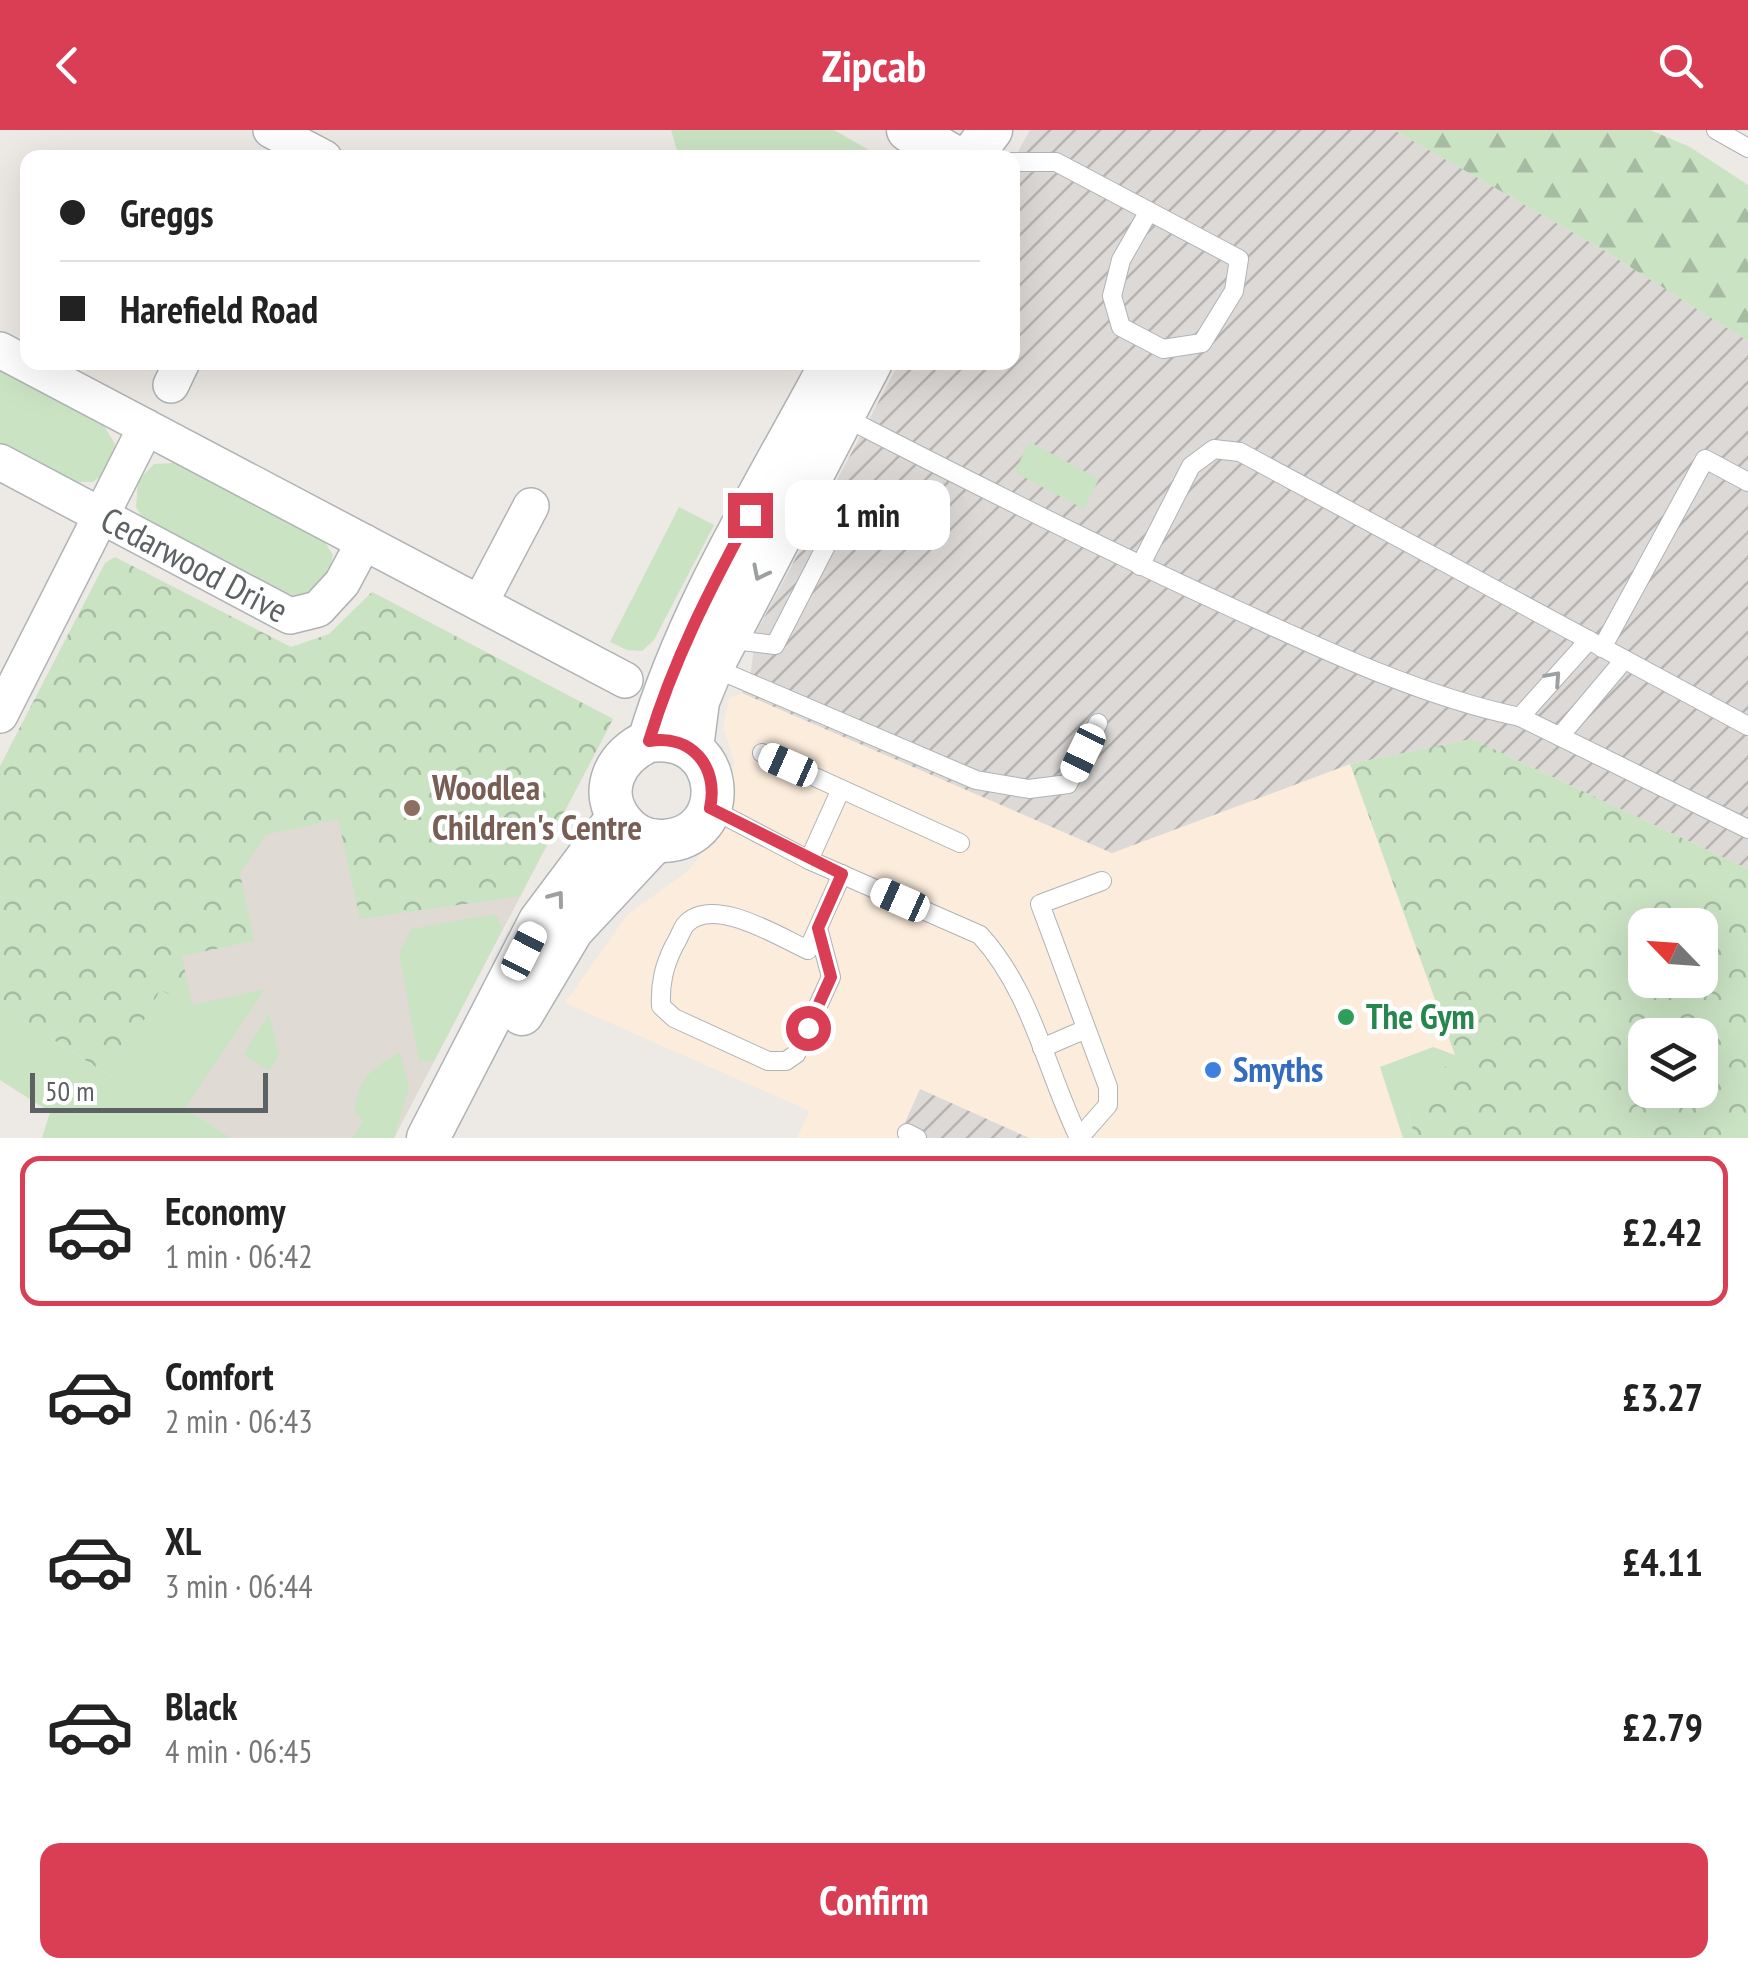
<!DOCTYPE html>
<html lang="en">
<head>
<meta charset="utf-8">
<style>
  body { margin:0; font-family:"PT Sans Narrow",sans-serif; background:#f2f2f2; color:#222; height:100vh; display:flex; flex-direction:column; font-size:38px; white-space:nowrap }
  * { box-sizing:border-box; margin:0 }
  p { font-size:32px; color:#767676 }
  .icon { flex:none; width:55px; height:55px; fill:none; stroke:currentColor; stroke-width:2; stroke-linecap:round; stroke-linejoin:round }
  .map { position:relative; height:1008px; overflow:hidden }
  .panel { display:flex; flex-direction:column; background:#fff; flex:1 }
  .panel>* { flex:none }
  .banner { position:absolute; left:20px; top:20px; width:1000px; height:220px; border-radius:20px; box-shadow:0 10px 40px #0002; display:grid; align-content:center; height:220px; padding:0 40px; background:#fff }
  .needle { width:65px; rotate:295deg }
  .controls { position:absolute; left:1628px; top:778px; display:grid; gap:20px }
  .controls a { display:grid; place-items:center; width:90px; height:90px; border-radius:20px; background:#fff; box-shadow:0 10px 40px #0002; font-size:50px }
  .scale { position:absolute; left:30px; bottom:25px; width:238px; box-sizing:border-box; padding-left:10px; border:5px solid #5c6163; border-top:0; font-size:28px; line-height:35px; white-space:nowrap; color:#5c6163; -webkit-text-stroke:8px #fff; paint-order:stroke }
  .end { position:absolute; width:45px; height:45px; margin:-22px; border:12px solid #da3e55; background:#fff; box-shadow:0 0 0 5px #fff }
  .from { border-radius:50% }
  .bubble { position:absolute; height:70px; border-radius:20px; background:#fff; box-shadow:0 10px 40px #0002; font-size:32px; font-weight:700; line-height:70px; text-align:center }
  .car { position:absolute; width:30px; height:60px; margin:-30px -15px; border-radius:12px; box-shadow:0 0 8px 2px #0007; background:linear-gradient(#fff 24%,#345 0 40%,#fff 0 76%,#345 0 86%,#fff 0) }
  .banner b { display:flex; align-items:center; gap:35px; height:95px; font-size:38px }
  .banner b+b { border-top:2px solid #e0e0e0 }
  .banner i { width:25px; height:25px; background:#222 }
  ul { padding:18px 0 0; list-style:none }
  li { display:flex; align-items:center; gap:30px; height:150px; margin:0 20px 15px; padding:0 20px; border:5px solid transparent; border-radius:20px }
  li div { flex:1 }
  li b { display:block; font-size:38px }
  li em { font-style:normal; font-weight:700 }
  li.on { border-color:#da3e55 }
  li>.icon { width:90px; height:90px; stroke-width:1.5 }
  .primary-button { display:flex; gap:20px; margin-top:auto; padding:20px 40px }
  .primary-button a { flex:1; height:115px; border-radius:20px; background:#da3e55; color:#fff; font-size:40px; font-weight:700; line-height:115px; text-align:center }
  header { display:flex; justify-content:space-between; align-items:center; height:130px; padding:0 40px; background:#da3e55; color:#fff; font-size:45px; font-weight:700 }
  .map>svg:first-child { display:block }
  .commercial { fill:#fbecdc }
  .industrial { fill:url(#industrial-furrows) }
  .education { fill:#e0dad5 }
  .green { fill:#cae3c3 }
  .forest { fill:url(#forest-firs) }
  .park { fill:url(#park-crowns); fill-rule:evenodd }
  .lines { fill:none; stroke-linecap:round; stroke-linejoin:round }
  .service-casing { stroke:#afb3b5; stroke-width:20 }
  .minor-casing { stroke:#afb3b5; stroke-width:38 }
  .tertiary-casing { stroke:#afb3b5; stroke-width:45 }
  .service { stroke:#fff; stroke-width:18 }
  .minor { stroke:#fff; stroke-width:35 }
  .tertiary { stroke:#fff; stroke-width:42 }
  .oneway { stroke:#9da0a1 }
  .route { stroke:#da3e55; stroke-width:12 }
  .education-dot { fill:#8d6e63; stroke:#fff; stroke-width:4 }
  .leisure-dot { fill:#2e9e5b; stroke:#fff; stroke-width:4 }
  .shop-dot { fill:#3f7fe0; stroke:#fff; stroke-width:4 }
  .labels { text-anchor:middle; stroke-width:9; stroke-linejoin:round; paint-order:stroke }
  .street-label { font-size:35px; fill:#5c6163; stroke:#fff }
  .education-label { font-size:35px; font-weight:bold; fill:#785e54; stroke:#fff; text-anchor:start }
  .leisure-label { font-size:35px; font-weight:bold; fill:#27864d; stroke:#fff; text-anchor:start }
  .shop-label { font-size:35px; font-weight:bold; fill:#366cbe; stroke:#fff; text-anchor:start }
</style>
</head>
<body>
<header><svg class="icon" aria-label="back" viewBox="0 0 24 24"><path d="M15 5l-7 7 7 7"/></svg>Zipcab<svg class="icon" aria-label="search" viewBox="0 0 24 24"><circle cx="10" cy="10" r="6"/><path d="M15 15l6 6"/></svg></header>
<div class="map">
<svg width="1748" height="1008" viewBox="0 0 1748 1008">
  <defs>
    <pattern id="industrial-furrows" width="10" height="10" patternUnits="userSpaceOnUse" patternTransform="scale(2.5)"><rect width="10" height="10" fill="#dcd9d6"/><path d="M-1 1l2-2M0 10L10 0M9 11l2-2" fill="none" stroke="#b6b3b1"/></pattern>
    <pattern id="forest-firs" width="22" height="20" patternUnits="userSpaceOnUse" patternTransform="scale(2.5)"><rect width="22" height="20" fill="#cae3c3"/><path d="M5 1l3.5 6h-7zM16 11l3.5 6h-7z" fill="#a7bba2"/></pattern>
    <pattern id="park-crowns" width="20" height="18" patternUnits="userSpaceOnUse" patternTransform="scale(2.5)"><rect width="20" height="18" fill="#cae3c3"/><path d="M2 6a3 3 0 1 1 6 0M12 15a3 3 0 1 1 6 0" fill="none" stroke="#a7bba2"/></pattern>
  </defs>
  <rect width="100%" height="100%" fill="#ede9e4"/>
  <polygon class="commercial" points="742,563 1112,723 1350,634 1455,925 1407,982 1416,1008 797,1008 809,981 565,873 627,785 689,740 726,691 734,632 723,597 729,568"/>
  <g class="industrial">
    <polygon points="1030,0 1394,0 1600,118 1748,211 1748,739 1472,609 1350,634 1112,723 742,563 751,541 756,503 899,233 1012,232 1013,31"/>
    <polygon points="920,959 1029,1008 898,1008"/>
  </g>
  <polygon class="education" points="372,462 613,589 394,1008 205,1008 113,948"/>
  <g class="green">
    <polygon points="671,0 834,0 881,27 679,27"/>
    <polygon points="0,240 103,294 115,314 111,338 93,352 69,352 0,316"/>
    <polygon points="1030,312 1099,349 1084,379 1014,342"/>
    <path d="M174,333L322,408L333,425C326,457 318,465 285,466L145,392L136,377L138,351L154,334Z"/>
    <polygon points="679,377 714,395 654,510 642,521 627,520 610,512"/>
    <polygon points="495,784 503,798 434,931 419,931 399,824 411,799"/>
    <polygon points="265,859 185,978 231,1008 42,1008 50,982 0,950 0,875 113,948 160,860 192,875"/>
    <polygon points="269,883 279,926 269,941 243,925"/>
    <polygon points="1433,917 1455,925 1407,982 1416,1008 1403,1008 1380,937"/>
    <path d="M400,922L409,957L394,1008H352L363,991L355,981C358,948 372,938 400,922Z"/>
  </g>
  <polygon class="forest" points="1394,0 1650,0 1690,17 1748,55 1748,211 1600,118"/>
  <g class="park">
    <polygon points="115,427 291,517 329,504 372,462 613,589 520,766 360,789 338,689 266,705 240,743 254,811 182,826 192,875 160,860 113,948 0,875 0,636 105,433"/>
    <path d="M1472,609L1748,739V1008H1416L1407,982L1455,925L1350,634ZM1645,795H1700V850H1645ZM1645,905H1700V960H1645Z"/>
  </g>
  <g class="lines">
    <defs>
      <g id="service">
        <polyline points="1716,0 1748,18"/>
        <polyline points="1012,32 1056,32 1239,129 1234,161 1202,213 1163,219 1121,197 1112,166 1121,130 1149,81"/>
        <path d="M840,285C976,355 1111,423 1250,486C1335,525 1428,568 1520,587L1748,699"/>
        <polyline points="1140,436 1191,336 1214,319 1240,322 1748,596"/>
        <polyline points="726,509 775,515 845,379 811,346"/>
        <polyline points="1602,518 1705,329 1748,352"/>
        <polyline points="712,537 976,650 1029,659 1068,654 1098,593"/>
        <polyline points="1520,587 1589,510"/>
        <polyline points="1560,606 1624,530"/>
        <polyline points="762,623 960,713"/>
        <path d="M710,678L809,730L980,805C1032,862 1046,940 1079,1008"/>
        <polyline points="809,730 841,659"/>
        <path d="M818,798L831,847L796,924L786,931H768L674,888L661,876C660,853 664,836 674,816C678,810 681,801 685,795C712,764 779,807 808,820L842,744"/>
        <polyline points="1042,918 1086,899"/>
        <polyline points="907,1003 917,1008"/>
        <polyline points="1079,1008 1108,975 1108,957 1040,774 1102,751"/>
      </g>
      <g id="minor">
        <polyline points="271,0 324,28"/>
        <polyline points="0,220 625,550"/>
        <polyline points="171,255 182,232"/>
        <path id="s1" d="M0,332L290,486L318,479L342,453L364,412"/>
        <polyline points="480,473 531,376"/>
        <polyline points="0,585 146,297"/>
      </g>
      <g id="tertiary">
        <polyline points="908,0 956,28"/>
        <polyline points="970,28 991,0"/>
        <path d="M649,611C727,600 735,708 663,711C647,712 632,705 622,692C597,661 616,625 649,611C689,476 766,356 832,232"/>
        <polyline points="692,618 698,571 712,537 871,232"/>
        <polyline points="522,884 572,800 655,711"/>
        <polyline points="428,1008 540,791 618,687"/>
      </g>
    </defs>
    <use href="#service" class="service-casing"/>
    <use href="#minor" class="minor-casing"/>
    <use href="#tertiary" class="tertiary-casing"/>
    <use href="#service" class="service"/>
    <use href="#minor" class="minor"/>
    <use href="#tertiary" class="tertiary"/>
  </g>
  <defs><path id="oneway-chevron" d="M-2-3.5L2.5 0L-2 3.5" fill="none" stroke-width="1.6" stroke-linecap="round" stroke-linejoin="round" transform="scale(2.5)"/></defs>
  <g class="oneway">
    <use href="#oneway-chevron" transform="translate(760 443) rotate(117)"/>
    <use href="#oneway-chevron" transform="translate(1554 548) rotate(-48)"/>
    <use href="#oneway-chevron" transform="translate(557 768) rotate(-53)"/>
  </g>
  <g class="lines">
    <path class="route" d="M750,385C710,459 673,531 649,611C692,604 719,637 710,678L842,744L818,798L831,847L808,898"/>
  </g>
  <circle class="education-dot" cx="412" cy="678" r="10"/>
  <circle class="leisure-dot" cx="1346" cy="887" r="10"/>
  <circle class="shop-dot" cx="1213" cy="940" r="10"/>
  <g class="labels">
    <g class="street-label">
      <text dy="12" stroke="none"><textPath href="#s1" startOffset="220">Cedarwood Drive</textPath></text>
    </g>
    <g class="education-label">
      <text x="432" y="670">Woodlea<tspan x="432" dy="40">Children's Centre</tspan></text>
    </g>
    <g class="leisure-label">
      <text x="1366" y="899">The Gym</text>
    </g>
    <g class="shop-label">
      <text x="1233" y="952">Smyths</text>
    </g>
  </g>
</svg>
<div class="controls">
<a><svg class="needle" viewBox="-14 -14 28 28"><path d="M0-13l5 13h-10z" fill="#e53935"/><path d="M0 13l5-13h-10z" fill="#767676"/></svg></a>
<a><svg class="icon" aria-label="layers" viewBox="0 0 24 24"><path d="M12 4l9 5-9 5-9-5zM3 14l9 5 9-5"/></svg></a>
</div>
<div class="scale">50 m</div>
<i class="end from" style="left:808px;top:898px"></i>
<i class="end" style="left:750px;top:385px"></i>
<div class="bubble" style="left:785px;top:350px;width:165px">1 min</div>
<i class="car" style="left:1083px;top:623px;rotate:206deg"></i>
<i class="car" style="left:788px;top:635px;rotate:294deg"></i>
<i class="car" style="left:900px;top:770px;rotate:294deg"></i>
<i class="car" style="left:524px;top:821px;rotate:27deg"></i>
<div class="banner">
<b><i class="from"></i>Greggs</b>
<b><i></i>Harefield Road</b>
</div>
</div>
<section class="panel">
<ul>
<li class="on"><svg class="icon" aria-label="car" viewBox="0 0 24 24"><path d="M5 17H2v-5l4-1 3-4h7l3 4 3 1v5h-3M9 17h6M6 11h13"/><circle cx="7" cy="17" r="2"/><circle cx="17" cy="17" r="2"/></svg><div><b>Economy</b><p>1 min · 06:42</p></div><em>£2.42</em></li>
<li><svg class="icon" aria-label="car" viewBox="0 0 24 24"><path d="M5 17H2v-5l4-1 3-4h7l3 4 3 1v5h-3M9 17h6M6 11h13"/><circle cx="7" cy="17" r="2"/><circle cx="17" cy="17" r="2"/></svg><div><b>Comfort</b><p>2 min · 06:43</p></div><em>£3.27</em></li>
<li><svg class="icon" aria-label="car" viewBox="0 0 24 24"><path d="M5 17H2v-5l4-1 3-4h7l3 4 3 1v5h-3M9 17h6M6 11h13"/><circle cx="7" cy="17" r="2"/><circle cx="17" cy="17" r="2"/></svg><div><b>XL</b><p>3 min · 06:44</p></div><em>£4.11</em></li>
<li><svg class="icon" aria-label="car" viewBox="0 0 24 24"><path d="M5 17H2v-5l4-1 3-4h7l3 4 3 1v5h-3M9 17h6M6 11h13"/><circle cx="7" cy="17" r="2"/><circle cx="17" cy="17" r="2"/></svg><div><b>Black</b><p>4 min · 06:45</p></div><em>£2.79</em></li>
</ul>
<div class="primary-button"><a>Confirm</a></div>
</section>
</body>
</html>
